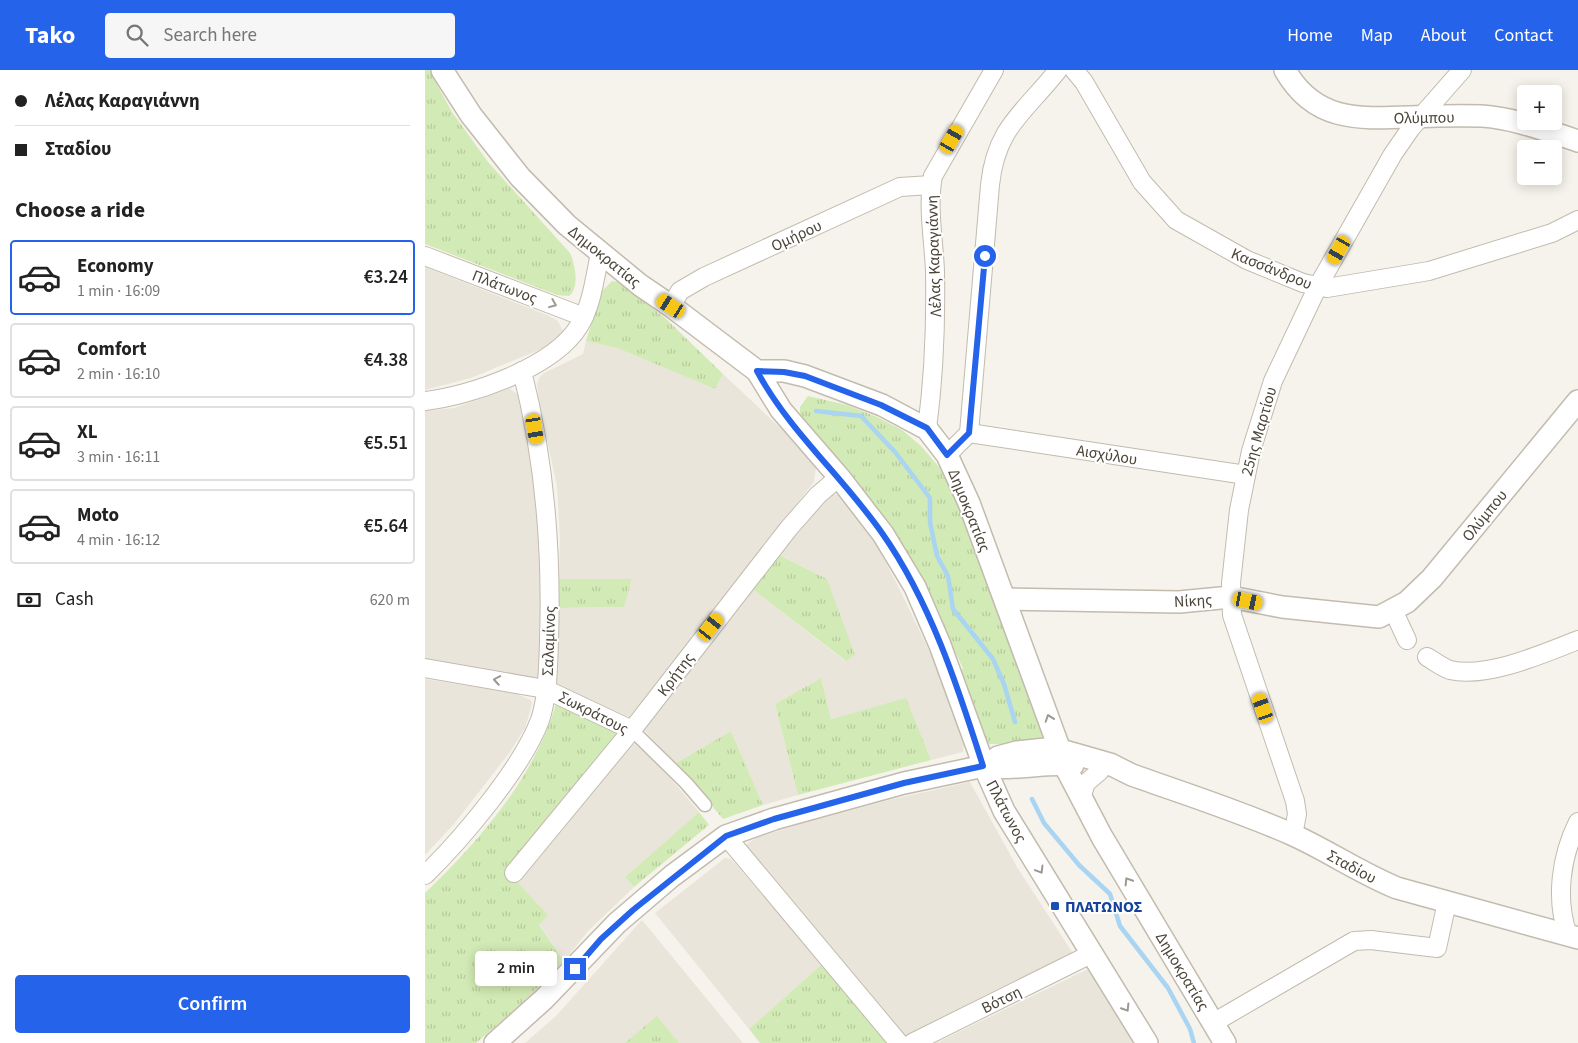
<!DOCTYPE html>
<html lang="en">
<head>
<meta charset="utf-8">
<style>
  body { margin:0; font-family:"Source Sans 3",sans-serif; background:#f6f6f6; color:#222; height:100vh; display:flex; flex-direction:column; font-size:19px; white-space:nowrap }
  * { box-sizing:border-box; margin:0 }
  p { font-size:16px; color:#767676 }
  .icon { flex:none; width:28px; height:28px; fill:none; stroke:currentColor; stroke-width:2; stroke-linecap:round; stroke-linejoin:round }
  .map { position:relative; flex:1; overflow:hidden }
  .drawer { display:flex; flex-direction:column; background:#fff; width:425px }
  .drawer>* { flex:none }
  .top-card { display:grid; align-content:center; height:110px; padding:0 15px; background:#fff }
  .controls { position:absolute; left:1092px; top:15px; display:grid; gap:10px }
  .controls a { display:grid; place-items:center; width:45px; height:45px; border-radius:5px; background:#fff; box-shadow:0 2px 12px #0003; font-size:25px }
  .end { position:absolute; width:22px; height:22px; margin:-11px; border:6px solid #2563eb; background:#fff; box-shadow:0 0 0 2px #fff }
  .from { border-radius:50% }
  .bubble { position:absolute; height:35px; border-radius:5px; background:#fff; box-shadow:0 2px 12px #0003; font-size:16px; font-weight:600; line-height:35px; text-align:center }
  .car { position:absolute; width:15px; height:30px; margin:-15px -8px; border-radius:6px; box-shadow:0 0 4px 1px #0007; background:linear-gradient(#f5c518 24%,#345 0 40%,#f5c518 0 76%,#345 0 86%,#f5c518 0) }
  .top-card b { display:flex; align-items:center; gap:18px; height:48px; font-size:19px }
  .top-card b+b { border-top:1px solid #e0e0e0 }
  .top-card i { width:12px; height:12px; background:#222 }
  ul { padding:0; list-style:none }
  li { display:flex; align-items:center; gap:15px; height:75px; margin:0 10px 8px; padding:0 5px; border:2px solid #e0e0e0; border-radius:5px }
  li div { flex:1 }
  li b { display:block; font-size:19px }
  li em { font-style:normal; font-weight:600 }
  li.current { border-color:#2563eb }
  li>.icon { width:45px; height:45px; stroke-width:1.5 }
  h2 { padding:0 15px; font-size:22px; line-height:60px }
  .pay { display:flex; align-items:center; gap:12px; height:55px; padding:0 15px; font-size:19px }
  .pay p { margin-inline-start:auto }
  .cta { display:flex; gap:10px; margin-top:auto; padding:10px 15px }
  .cta a { flex:1; height:58px; border-radius:5px; background:#2563eb; color:#fff; font-size:20px; font-weight:600; line-height:58px; text-align:center }
  header { display:flex; align-items:center; gap:30px; box-sizing:border-box; height:70px; padding:0 25px; background:#2563eb; color:#fff }
  header strong { font-size:24px }
  nav { display:flex; gap:28px; margin-inline-start:auto; font-size:18px }
  .search { width:350px; height:45px; background:#f6f6f6; display:flex; align-items:center; gap:12px; box-sizing:border-box; padding:0 18px; border-radius:5px; color:#767676; font-size:19px }
  main { display:flex; flex:1; min-height:0 }
  .map>svg:first-child { display:block }
  .residential { fill:#eae5da }
  .grass { fill:url(#grass-tufts) }
  .lines { fill:none; stroke-linecap:round; stroke-linejoin:round }
  .stream { stroke:#a9d4f2; stroke-width:4.5 }
  .pedestrian-casing { stroke:#c2bbae; stroke-width:15 }
  .minor-casing { stroke:#c2bbae; stroke-width:20 }
  .tertiary-casing { stroke:#c2bbae; stroke-width:24 }
  .pedestrian { stroke:#fff; stroke-width:12 }
  .minor { stroke:#fff; stroke-width:18 }
  .tertiary { stroke:#fff; stroke-width:21 }
  .oneway { stroke:#9c9892 }
  .route { stroke:#2563eb; stroke-width:6 }
  .transit-dot { fill:#1a4fb4; stroke:#fff; stroke-width:2 }
  .labels { text-anchor:middle; stroke-width:4; stroke-linejoin:round; paint-order:stroke }
  .street-label { font-size:16px; fill:#4b4439; stroke:#fff }
  .transit-label { font-size:16px; font-weight:bold; fill:#164399; stroke:#fff; text-anchor:start }
</style>
</head>
<body>
<header>
<strong>Tako</strong>
<div class="search"><svg class="icon" aria-label="search" viewBox="0 0 24 24"><circle cx="10" cy="10" r="6"/><path d="M15 15l6 6"/></svg>Search here</div>
<nav><a>Home</a><a>Map</a><a>About</a><a>Contact</a></nav>
</header>
<main>
<section class="drawer">
<div class="top-card">
<b><i class="from"></i>Λέλας Καραγιάννη</b>
<b><i></i>Σταδίου</b>
</div>
<h2>Choose a ride</h2>
<ul>
<li class="current"><svg class="icon" aria-label="car" viewBox="0 0 24 24"><path d="M5 17H2v-5l4-1 3-4h7l3 4 3 1v5h-3M9 17h6M6 11h13"/><circle cx="7" cy="17" r="2"/><circle cx="17" cy="17" r="2"/></svg><div><b>Economy</b><p>1 min · 16:09</p></div><em>€3.24</em></li>
<li><svg class="icon" aria-label="car" viewBox="0 0 24 24"><path d="M5 17H2v-5l4-1 3-4h7l3 4 3 1v5h-3M9 17h6M6 11h13"/><circle cx="7" cy="17" r="2"/><circle cx="17" cy="17" r="2"/></svg><div><b>Comfort</b><p>2 min · 16:10</p></div><em>€4.38</em></li>
<li><svg class="icon" aria-label="car" viewBox="0 0 24 24"><path d="M5 17H2v-5l4-1 3-4h7l3 4 3 1v5h-3M9 17h6M6 11h13"/><circle cx="7" cy="17" r="2"/><circle cx="17" cy="17" r="2"/></svg><div><b>XL</b><p>3 min · 16:11</p></div><em>€5.51</em></li>
<li><svg class="icon" aria-label="car" viewBox="0 0 24 24"><path d="M5 17H2v-5l4-1 3-4h7l3 4 3 1v5h-3M9 17h6M6 11h13"/><circle cx="7" cy="17" r="2"/><circle cx="17" cy="17" r="2"/></svg><div><b>Moto</b><p>4 min · 16:12</p></div><em>€5.64</em></li>
</ul>
<div class="pay"><svg class="icon" aria-label="cash" viewBox="0 0 24 24"><path d="M3 7h18v10H3z"/><circle cx="12" cy="12" r="2"/></svg>Cash<p>620 m</p></div>
<div class="cta"><a>Confirm</a></div>
</section>
<div class="map">
<svg width="1153" height="973" viewBox="0 0 1153 973">
  <defs>
    <pattern id="grass-tufts" width="24" height="20" patternUnits="userSpaceOnUse" patternTransform="scale(1.25)"><rect width="24" height="20" fill="#d2eab5"/><path d="M3 7l-1-3M5 7V3M7 7l1-3M15 17l-1-3M17 17v-4M19 17l1-3" fill="none" stroke="#b6ca9c"/></pattern>
  </defs>
  <rect width="100%" height="100%" fill="#f6f3ec"/>
  <g class="residential">
    <polygon points="0,197 122,245 133,251 138,261 136,266 116,279 46,308 0,320"/>
    <polygon points="161,271 192,278 290,319 298,304 364,366 391,397 389,412 204,647 129,613 133,538 198,537 207,510 134,509 135,468 132,416 115,338 112,315 114,308 119,303 158,284"/>
    <polygon points="84,318 92,324 98,341 110,416 116,515 114,610 0,590 0,341 29,338"/>
    <polygon points="407,424 421,426 438,449 473,516 521,616 539,674 538,682 506,690 481,629 406,649 396,608 350,634 373,725 338,735 306,661 251,693 217,658 326,518 420,591 402,509 354,485 398,431"/>
    <polygon points="0,609 89,623 106,630 107,634 100,658 85,682 29,754 0,785"/>
    <polygon points="209,673 245,708 274,742 200,807 209,817 163,861 139,891 114,854 123,845 93,813"/>
    <polygon points="545,712 592,797 649,885 478,967 319,778 322,774 331,768 369,756 468,729"/>
    <polygon points="300,788 306,789 397,894 324,959 230,843"/>
    <polygon points="217,850 318,973 254,973 232,947 200,973 100,973 131,946"/>
    <polygon points="663,899 709,973 511,973"/>
  </g>
  <g class="grass">
    <path d="M0,0H4L27,42L63,92L145,183C150,194 155,217 144,226L132,225L0,174Z"/>
    <polygon points="187,211 193,212 200,216 240,248 298,304 290,319 192,278 161,271 177,221"/>
    <path d="M383,326L422,335L452,347L477,360L495,375L514,397L534,436L618,665C610,680 579,674 564,674L562,671L534,603L538,598L499,518L375,347V337Z"/>
    <polygon points="354,485 402,509 430,585 421,591 326,518"/>
    <polygon points="134,509 207,509 199,537 133,538"/>
    <polygon points="396,608 406,649 481,628 506,690 373,725 350,634"/>
    <path d="M131,634L196,662L83,802L123,845L114,855L139,891L95,935L51,973H0V823C55,770 109,708 131,634Z"/>
    <polygon points="306,661 338,735 298,749 251,693"/>
    <polygon points="274,742 284,755 209,817 200,807"/>
    <polygon points="397,894 465,973 335,973 324,959"/>
    <polygon points="232,946 254,973 200,973"/>
  </g>
  <g class="lines">
    <g class="stream">
      <polyline points="391,341 436,346 470,382 505,428 505,452 512,486 523,506 528,539 568,589 579,614 590,652"/>
      <polyline points="607,729 619,753 654,795 685,824 695,856 743,918 765,959 769,973"/>
    </g>
    <defs>
      <polyline id="pedestrian" points="207,660 261,713 280,735"/>
      <g id="minor">
        <polyline points="649,0 659,12 717,112 751,150 822,190 878,213 902,218 1004,201 1127,163 1153,150"/>
        <polyline points="0,186 159,247"/>
        <polyline points="246,236 255,221 279,207 475,117 506,115"/>
        <path d="M0,331C46,326 129,297 154,256C167,235 170,207 175,183"/>
        <path d="M502,359C509,306 511,255 510,202C509,171 502,137 508,106L569,0"/>
        <polyline points="544,363 821,405"/>
        <path d="M522,385L544,363L565,115C571,57 600,42 633,0"/>
        <polyline points="968,540 982,570"/>
        <path d="M1002,587C1009,591 1018,598 1025,600C1061,609 1120,583 1153,570"/>
        <polyline points="0,598 120,619 207,660"/>
        <polyline points="656,728 661,713 675,701"/>
        <polyline points="868,765 872,744 870,731 807,545 806,513 814,440 826,381 848,311 893,216 968,84 986,58 1037,0"/>
        <polyline points="301,766 474,973"/>
        <polyline points="89,803 207,660 364,458 393,425 414,407"/>
        <path d="M0,805C37,769 97,698 115,650C123,626 123,597 124,571C127,480 120,390 97,301"/>
        <path d="M1143,865C1130,829 1136,786 1153,752"/>
        <polyline points="788,953 929,871 946,870 1012,878 1022,832"/>
        <polyline points="487,973 666,884"/>
      </g>
      <g id="tertiary">
        <polyline points="17,0 46,45 95,107 142,155 215,215 246,236 332,301 359,301 380,306 457,335 502,359 522,385 544,433 643,702 677,767 800,973"/>
        <path d="M860,0C889,51 932,49 984,47C1008,46 1033,45 1057,46C1089,48 1122,61 1153,71"/>
        <polyline points="332,301 356,340 414,407 458,464 490,517 515,575 559,696 579,741 722,973"/>
        <polyline points="580,529 754,532 806,527 857,537 954,547 982,532 1007,508 1153,331"/>
        <path d="M559,696C589,701 618,692 648,695"/>
        <path d="M70,973L119,929L192,853L247,806L301,766L349,749L479,713L559,696L573,687L592,682L621,679L643,682L685,694L707,705C760,724 814,741 866,764C902,780 935,803 972,818L1153,868"/>
      </g>
    </defs>
    <use href="#pedestrian" class="pedestrian-casing"/>
    <use href="#minor" class="minor-casing"/>
    <use href="#tertiary" class="tertiary-casing"/>
    <use href="#pedestrian" class="pedestrian"/>
    <use href="#minor" class="minor"/>
    <use href="#tertiary" class="tertiary"/>
  </g>
  <defs><path id="oneway-chevron" d="M-2-3.5L2.5 0L-2 3.5" fill="none" stroke-width="1.6" stroke-linecap="round" stroke-linejoin="round" transform="scale(1.25)"/></defs>
  <g class="oneway">
    <use href="#oneway-chevron" transform="translate(128 234) rotate(22)"/>
    <use href="#oneway-chevron" transform="translate(72 610) rotate(-170)"/>
    <use href="#oneway-chevron" transform="translate(624 648) rotate(-109)"/>
    <use href="#oneway-chevron" transform="translate(615 800) rotate(59)"/>
    <use href="#oneway-chevron" transform="translate(703 811) rotate(-122)"/>
    <use href="#oneway-chevron" transform="translate(701 938) rotate(58)"/>
  </g>
  <g class="lines">
    <path class="route" d="M150,899L176,869L208,840L301,766L349,749L479,713L558,696C533,617 505,531 457,463C418,407 364,361 332,301L359,302L380,306L456,335L502,358L522,385L544,363L560,186"/>
  </g>
  <rect class="transit-dot" x="625" y="831" width="10" height="10" rx="2.5"/>
  <g class="labels">
    <g class="street-label">
      <text transform="translate(999 47) rotate(-1)" y="6">Ολύμπου</text>
      <text transform="translate(371 165) rotate(-25)" y="6">Ομήρου</text>
      <text transform="translate(180 186) rotate(39)" y="6">Δημοκρατίας</text>
      <text transform="translate(508 186) rotate(-92)" y="6">Λέλας Καραγιάννη</text>
      <text transform="translate(847 198) rotate(22)" y="6">Κασσάνδρου</text>
      <text transform="translate(80 216) rotate(21)" y="6">Πλάτωνος</text>
      <text transform="translate(833 361) rotate(-74)" y="6">25ης Μαρτίου</text>
      <text transform="translate(682 384) rotate(9)" y="6">Αισχύλου</text>
      <text transform="translate(545 440) rotate(68)" y="6">Δημοκρατίας</text>
      <text transform="translate(1059 445) rotate(-51)" y="6">Ολύμπου</text>
      <text transform="translate(768 530) rotate(-3)" y="6">Νίκης</text>
      <text transform="translate(123 571) rotate(-88)" y="6">Σαλαμίνος</text>
      <text transform="translate(250 604) rotate(-53)" y="6">Κρήτης</text>
      <text transform="translate(169 642) rotate(27)" y="6">Σωκράτους</text>
      <text transform="translate(582 741) rotate(62)" y="6">Πλάτωνος</text>
      <text transform="translate(927 796) rotate(28)" y="6">Σταδίου</text>
      <text transform="translate(758 901) rotate(59)" y="6">Δημοκρατίας</text>
      <text transform="translate(576 929) rotate(-26)" y="6">Βότση</text>
    </g>
    <g class="transit-label">
      <text x="640" y="842">ΠΛΑΤΩΝΟΣ</text>
    </g>
  </g>
</svg>
<div class="controls">
<a>+</a>
<a>−</a>
</div>
<i class="end from" style="left:560px;top:186px"></i>
<i class="end" style="left:150px;top:899px"></i>
<div class="bubble" style="left:50px;top:881px;width:82px">2 min</div>
<i class="car" style="left:527px;top:69px;rotate:30deg"></i>
<i class="car" style="left:914px;top:180px;rotate:210deg"></i>
<i class="car" style="left:246px;top:236px;rotate:303deg"></i>
<i class="car" style="left:110px;top:359px;rotate:170deg"></i>
<i class="car" style="left:823px;top:531px;rotate:102deg"></i>
<i class="car" style="left:286px;top:557px;rotate:38deg"></i>
<i class="car" style="left:838px;top:638px;rotate:341deg"></i>
</div>
</main>
</body>
</html>
